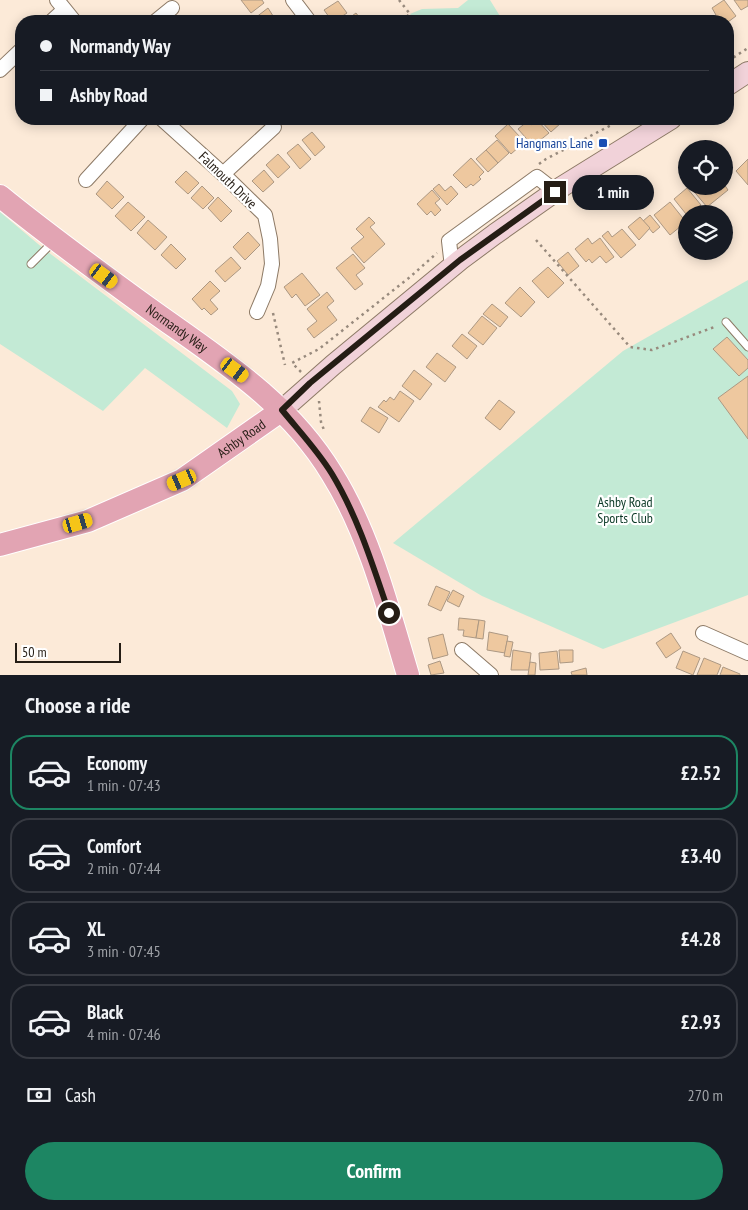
<!DOCTYPE html>
<html lang="en">
<head>
<meta charset="utf-8">
<style>
  body { margin:0; font-family:"PT Sans Narrow",sans-serif; background:#20242c; color:#f1f3f6; height:100vh; display:flex; flex-direction:column; font-size:19px; white-space:nowrap }
  * { box-sizing:border-box; margin:0 }
  p { font-size:16px; color:#9ea1a6 }
  .icon { flex:none; width:28px; height:28px; fill:none; stroke:currentColor; stroke-width:2; stroke-linecap:round; stroke-linejoin:round }
  .map { position:relative; height:675px; overflow:hidden }
  .details { display:flex; flex-direction:column; background:#171b24; flex:1 }
  .details>* { flex:none }
  .guide { position:absolute; left:15px; top:15px; width:719px; height:110px; border-radius:20px; box-shadow:0 2px 12px #0003; display:grid; align-content:center; height:110px; padding:0 25px; background:#171b24 }
  .buttons { position:absolute; left:678px; top:140px; display:grid; gap:10px }
  .buttons a { display:grid; place-items:center; width:55px; height:55px; border-radius:50%; background:#171b24; box-shadow:0 2px 12px #0003; font-size:25px }
  .scale { position:absolute; left:15px; bottom:12px; width:106px; box-sizing:border-box; padding-left:5px; border:2px solid #251d15; border-top:0; font-size:14px; line-height:18px; white-space:nowrap; color:#251d15; -webkit-text-stroke:4px #fff; paint-order:stroke }
  .end { position:absolute; width:22px; height:22px; margin:-11px; border:6px solid #251d15; background:#fff; box-shadow:0 0 0 2px #fff }
  .from { border-radius:50% }
  .bubble { position:absolute; height:35px; border-radius:18px; background:#171b24; box-shadow:0 2px 12px #0003; font-size:16px; font-weight:700; line-height:35px; text-align:center }
  .car { position:absolute; width:15px; height:30px; margin:-15px -8px; border-radius:6px; box-shadow:0 0 4px 1px #0007; background:linear-gradient(#f5c518 24%,#345 0 40%,#f5c518 0 76%,#345 0 86%,#f5c518 0) }
  .guide b { display:flex; align-items:center; gap:18px; height:48px; font-size:19px }
  .guide b+b { border-top:1px solid #363941 }
  .guide i { width:12px; height:12px; background:#f1f3f6 }
  ul { padding:0; list-style:none }
  li { display:flex; align-items:center; gap:15px; height:75px; margin:0 10px 8px; padding:0 15px; border:2px solid #363941; border-radius:20px }
  li div { flex:1 }
  li b { display:block; font-size:19px }
  li em { font-style:normal; font-weight:700 }
  li.active { border-color:#1d8663 }
  li>.icon { width:45px; height:45px; stroke-width:1.5 }
  h2 { padding:0 25px; font-size:22px; line-height:60px }
  .pay { display:flex; align-items:center; gap:12px; height:55px; padding:0 25px; font-size:19px }
  .pay p { margin-inline-start:auto }
  .primary-button { display:flex; gap:10px; margin-top:auto; padding:10px 25px }
  .primary-button a { flex:1; height:58px; border-radius:30px; background:#1d8663; color:#fff; font-size:20px; font-weight:700; line-height:58px; text-align:center }
  .map>svg:first-child { display:block }
  .green { fill:#c3ead5 }
  .building { fill:#eec89f; stroke:#ac9883 }
  .lines { fill:none; stroke-linecap:round; stroke-linejoin:round }
  .service-casing { stroke:#8d7a66; stroke-width:9 }
  .minor-casing { stroke:#8d7a66; stroke-width:16 }
  .secondary-casing { stroke:#8d7a66; stroke-width:22 }
  .primary-casing { stroke:#fff; stroke-width:24 }
  .path { stroke:#988a7d; stroke-width:2.5; stroke-dasharray:2.5 4; stroke-linecap:butt }
  .service { stroke:#fff; stroke-width:7 }
  .minor { stroke:#fff; stroke-width:14 }
  .secondary { stroke:#f1d2d9; stroke-width:20 }
  .primary { stroke:#e2a4b3; stroke-width:22 }
  .route { stroke:#251d15; stroke-width:6 }
  .transit-dot { fill:#1a4fb4; stroke:#fff; stroke-width:2 }
  .labels { text-anchor:middle; stroke-width:4.5; stroke-linejoin:round; paint-order:stroke }
  .transit-label { font-size:14px; fill:#164399; stroke:#fff; text-anchor:end }
  .street-label { font-size:14px; fill:#251d15; stroke:#fff }
  .park-label { font-size:14px; fill:#0b3926; stroke:#fff }
</style>
</head>
<body>
<div class="map">
<svg width="748" height="675" viewBox="0 0 748 675">
  <rect width="100%" height="100%" fill="#fcead8"/>
  <g class="green">
    <polygon points="468,0 490,0 503,21 416,21 410,14 422,9 458,8"/>
    <polygon points="0,212 44,249 232,391 240,404 227,428 145,368 103,411 0,344"/>
    <polygon points="748,280 748,595 603,649 482,596 393,543 623,351"/>
  </g>
  <g class="building">
    <polygon points="241,0 262,0 264,3 251,13"/>
    <polygon points="724,0 736,16 728,22 710,21 709,20 716,15 712,8"/>
    <polygon points="734,0 748,0 748,6 741,10"/>
    <polygon points="338,1 347,13 335,21 332,21 324,10"/>
    <polygon points="268,8 275,19 272,21 257,21 255,18"/>
    <polygon points="356,13 362,21 345,21"/>
    <polygon points="539,119 557,119 561,123 551,132"/>
    <polygon points="537,120 549,133 533,146 518,129 528,121 531,125"/>
    <polygon points="508,124 520,137 515,141 520,146 511,154 495,136"/>
    <polygon points="312,132 325,147 315,156 302,140"/>
    <polygon points="497,140 509,153 498,163 486,150"/>
    <polygon points="298,144 311,159 300,169 287,153"/>
    <polygon points="486,150 498,163 488,172 476,159"/>
    <polygon points="278,154 290,167 278,178 266,165"/>
    <polygon points="471,158 484,172 479,177 481,179 473,186 471,184 466,188 453,175"/>
    <polygon points="748,159 748,185 736,171"/>
    <polygon points="264,170 274,182 263,192 252,181"/>
    <polygon points="186,171 199,183 188,194 175,182"/>
    <polygon points="107,181 124,197 112,209 96,194"/>
    <polygon points="439,184 445,191 451,186 458,194 447,205 433,189"/>
    <polygon points="724,184 728,190 707,207 691,188 693,186 724,186"/>
    <polygon points="202,186 214,198 203,209 191,198"/>
    <polygon points="687,188 701,205 690,214 686,214 674,199"/>
    <polygon points="432,190 440,199 435,203 441,210 435,216 431,211 427,215 417,204"/>
    <polygon points="218,197 232,211 221,222 208,208"/>
    <polygon points="128,202 145,217 131,231 115,216"/>
    <polygon points="670,202 686,222 670,235 654,215"/>
    <polygon points="650,215 660,227 653,233 643,221"/>
    <polygon points="369,217 375,223 370,227 385,244 364,263 351,248 364,237 356,229"/>
    <polygon points="640,217 650,228 639,240 628,227"/>
    <polygon points="148,220 167,237 155,250 137,233"/>
    <polygon points="622,229 636,245 621,258 602,236 608,231 612,237"/>
    <polygon points="248,232 260,245 245,260 233,247"/>
    <polygon points="588,238 592,244 600,238 614,257 606,263 600,256 592,263 589,259 586,262 575,249"/>
    <polygon points="171,244 186,259 176,269 161,255"/>
    <polygon points="568,252 579,266 568,275 557,261"/>
    <polygon points="353,254 365,268 356,275 363,284 355,290 336,268"/>
    <polygon points="231,257 241,268 225,282 215,271"/>
    <polygon points="548,267 564,283 548,298 532,281"/>
    <polygon points="302,273 320,295 305,306 296,294 292,298 284,287"/>
    <polygon points="210,281 220,291 210,300 218,309 211,315 204,308 202,310 192,299"/>
    <polygon points="520,287 535,302 521,317 505,303"/>
    <polygon points="327,292 334,301 327,307 337,320 314,338 307,329 317,321 307,309"/>
    <polygon points="492,304 508,317 500,327 483,314"/>
    <polygon points="482,316 497,328 483,345 468,333"/>
    <polygon points="462,334 477,346 467,359 452,346"/>
    <polygon points="727,337 748,360 748,368 739,376 713,349"/>
    <polygon points="437,353 456,367 445,382 426,367"/>
    <polygon points="414,370 432,384 420,400 402,386"/>
    <polygon points="748,376 748,439 718,398"/>
    <polygon points="400,391 414,401 399,422 378,407 384,400 386,402 390,397 394,400"/>
    <polygon points="499,400 515,412 500,430 485,418"/>
    <polygon points="370,407 388,418 379,433 361,421"/>
    <polygon points="436,586 450,592 441,611 428,605"/>
    <polygon points="453,590 464,596 459,607 447,601"/>
    <polygon points="459,618 479,620 476,638 463,636 464,630 458,630"/>
    <polygon points="479,620 485,621 483,639 476,638"/>
    <polygon points="489,632 508,636 505,653 487,650"/>
    <polygon points="671,633 681,648 666,658 656,643"/>
    <polygon points="443,634 448,655 433,659 428,638"/>
    <polygon points="507,641 513,642 510,657 504,656"/>
    <polygon points="513,650 531,653 529,670 511,670"/>
    <polygon points="559,650 573,650 573,662 560,663"/>
    <polygon points="557,651 559,669 540,670 539,653"/>
    <polygon points="683,651 700,658 693,675 676,668"/>
    <polygon points="704,658 721,665 717,675 697,675"/>
    <polygon points="440,661 444,673 431,675 428,665"/>
    <polygon points="530,662 536,663 535,675 528,675"/>
    <polygon points="723,667 740,674 740,675 720,675"/>
    <polygon points="586,668 587,675 572,675 571,672"/>
  </g>
  <g class="lines">
    <defs>
      <g id="service">
        <polyline points="31,264 53,242"/>
        <polyline points="726,322 748,347"/>
      </g>
      <g id="minor">
        <polyline points="57,0 74,21"/>
        <polyline points="293,0 309,21"/>
        <polyline points="52,21 64,10"/>
        <polyline points="156,21 172,8"/>
        <polyline points="0,70 21,50"/>
        <polyline points="162,119 223,174 265,215 270,239 272,264 268,286 257,312"/>
        <polyline points="223,174 274,127"/>
        <polyline points="86,180 142,119"/>
        <polyline points="452,267 449,241 537,177 555,191"/>
        <polyline points="703,633 748,653"/>
        <polyline points="462,650 491,675"/>
      </g>
      <g id="secondary">
        <polyline points="728,85 748,72"/>
        <polyline points="282,410 333,365 460,260 495,234 563,186 671,119"/>
      </g>
      <g id="primary">
        <path id="s1" d="M0,196C49,236 100,273 151,310C218,358 288,401 332,474C369,533 388,608 408,675"/>
        <path id="s2" d="M0,545L88,521L182,480L282,410"/>
      </g>
    </defs>
    <use href="#service" class="service-casing"/>
    <use href="#minor" class="minor-casing"/>
    <use href="#secondary" class="secondary-casing"/>
    <use href="#primary" class="primary-casing"/>
    <g class="path">
      <polyline points="399,0 410,14 400,21"/>
      <polyline points="728,61 748,48"/>
      <polyline points="539,164 546,159 623,119"/>
      <polyline points="536,240 630,347 652,350 717,326"/>
      <polyline points="273,313 285,365"/>
      <polyline points="301,372 292,363 319,349 410,277 437,253"/>
      <polyline points="319,401 321,422 324,430"/>
    </g>
    <use href="#service" class="service"/>
    <use href="#minor" class="minor"/>
    <use href="#secondary" class="secondary"/>
    <use href="#primary" class="primary"/>
  </g>
  <g class="lines">
    <path class="route" d="M389,613C373,566 358,517 332,474C318,451 299,431 282,410L310,383L460,260L555,192"/>
  </g>
  <rect class="transit-dot" x="598" y="138" width="10" height="10" rx="2.5"/>
  <g class="labels">
    <g class="transit-label">
      <text x="593" y="148">Hangmans Lane</text>
    </g>
    <g class="street-label">
      <text transform="translate(228 180) rotate(44)" y="5">Falmouth Drive</text>
      <text dy="5" stroke="none"><textPath href="#s1" startOffset="221">Normandy Way</textPath></text>
      <text dy="5" stroke="none"><textPath href="#s2" startOffset="266">Ashby Road</textPath></text>
    </g>
    <g class="park-label">
      <text x="625" y="507">Ashby Road<tspan x="625" dy="16">Sports Club</tspan></text>
    </g>
  </g>
</svg>
<div class="buttons">
<a><svg class="icon" aria-label="locate" viewBox="0 0 24 24"><circle cx="12" cy="12" r="6"/><path d="M12 2v4M12 18v4M2 12h4M18 12h4"/></svg></a>
<a><svg class="icon" aria-label="layers" viewBox="0 0 24 24"><path d="M12 4l9 5-9 5-9-5zM3 14l9 5 9-5"/></svg></a>
</div>
<div class="scale">50 m</div>
<i class="end from" style="left:389px;top:613px"></i>
<i class="end" style="left:555px;top:192px"></i>
<div class="bubble" style="left:572px;top:175px;width:82px">1 min</div>
<i class="car" style="left:104px;top:276px;rotate:126deg"></i>
<i class="car" style="left:235px;top:370px;rotate:126deg"></i>
<i class="car" style="left:182px;top:480px;rotate:247deg"></i>
<i class="car" style="left:78px;top:523px;rotate:74deg"></i>
<div class="guide">
<b><i class="from"></i>Normandy Way</b>
<b><i></i>Ashby Road</b>
</div>
</div>
<section class="details">
<h2>Choose a ride</h2>
<ul>
<li class="active"><svg class="icon" aria-label="car" viewBox="0 0 24 24"><path d="M5 17H2v-5l4-1 3-4h7l3 4 3 1v5h-3M9 17h6M6 11h13"/><circle cx="7" cy="17" r="2"/><circle cx="17" cy="17" r="2"/></svg><div><b>Economy</b><p>1 min · 07:43</p></div><em>£2.52</em></li>
<li><svg class="icon" aria-label="car" viewBox="0 0 24 24"><path d="M5 17H2v-5l4-1 3-4h7l3 4 3 1v5h-3M9 17h6M6 11h13"/><circle cx="7" cy="17" r="2"/><circle cx="17" cy="17" r="2"/></svg><div><b>Comfort</b><p>2 min · 07:44</p></div><em>£3.40</em></li>
<li><svg class="icon" aria-label="car" viewBox="0 0 24 24"><path d="M5 17H2v-5l4-1 3-4h7l3 4 3 1v5h-3M9 17h6M6 11h13"/><circle cx="7" cy="17" r="2"/><circle cx="17" cy="17" r="2"/></svg><div><b>XL</b><p>3 min · 07:45</p></div><em>£4.28</em></li>
<li><svg class="icon" aria-label="car" viewBox="0 0 24 24"><path d="M5 17H2v-5l4-1 3-4h7l3 4 3 1v5h-3M9 17h6M6 11h13"/><circle cx="7" cy="17" r="2"/><circle cx="17" cy="17" r="2"/></svg><div><b>Black</b><p>4 min · 07:46</p></div><em>£2.93</em></li>
</ul>
<div class="pay"><svg class="icon" aria-label="cash" viewBox="0 0 24 24"><path d="M3 7h18v10H3z"/><circle cx="12" cy="12" r="2"/></svg>Cash<p>270 m</p></div>
<div class="primary-button"><a>Confirm</a></div>
</section>
</body>
</html>
